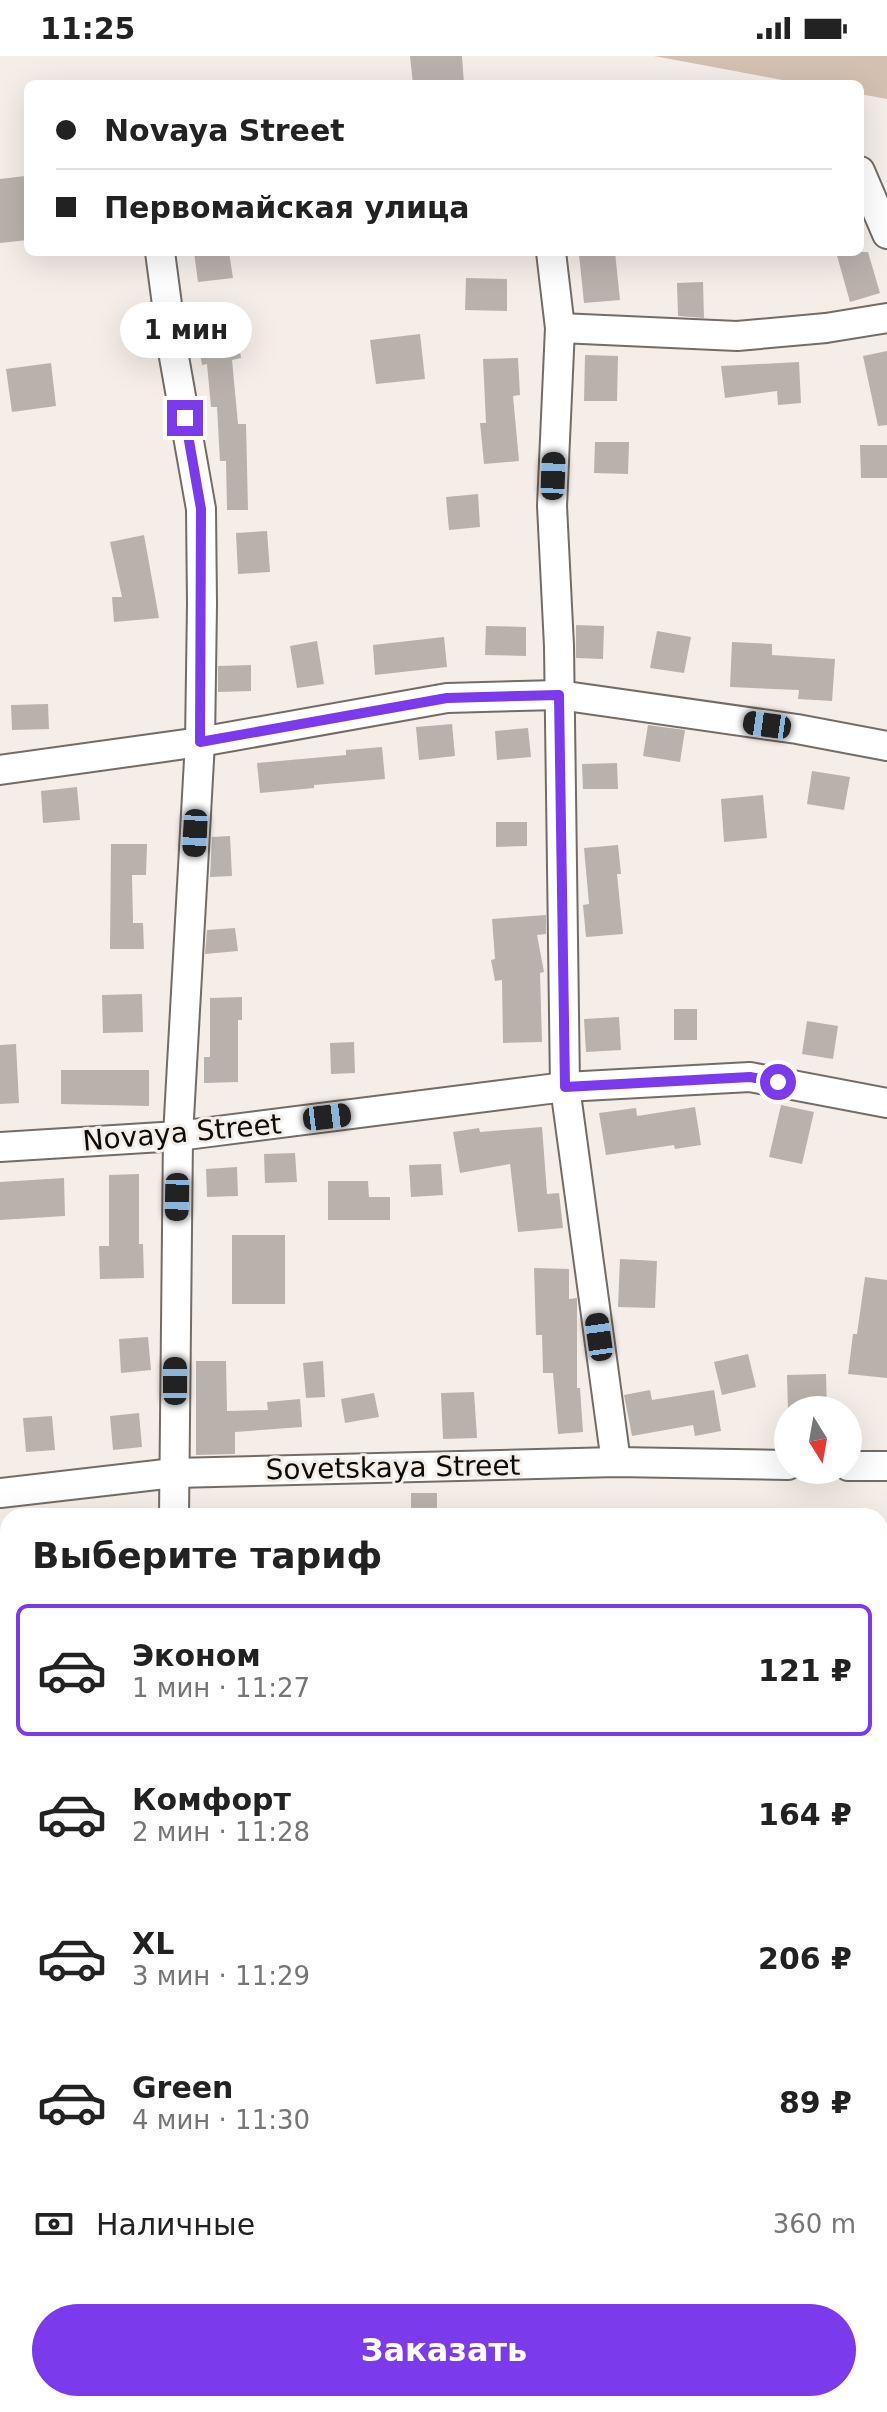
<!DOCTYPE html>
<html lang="ru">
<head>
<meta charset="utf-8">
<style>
  body { margin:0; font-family:"DejaVu Sans",sans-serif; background:#f2f2f2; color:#222; height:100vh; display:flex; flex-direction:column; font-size:30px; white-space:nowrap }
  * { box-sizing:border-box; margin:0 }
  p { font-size:26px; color:#767676 }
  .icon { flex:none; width:44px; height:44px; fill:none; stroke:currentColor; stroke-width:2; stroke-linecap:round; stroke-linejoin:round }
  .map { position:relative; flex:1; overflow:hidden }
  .details { position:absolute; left:0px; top:1452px; width:888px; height:904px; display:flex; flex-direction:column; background:#fff; border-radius:24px 24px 0 0; box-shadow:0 8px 32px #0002 }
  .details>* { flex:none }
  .top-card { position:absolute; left:24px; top:24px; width:840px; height:176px; border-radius:12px; box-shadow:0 8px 32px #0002; display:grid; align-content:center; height:176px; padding:0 32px; background:#fff }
  .needle { width:52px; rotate:169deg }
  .tools { position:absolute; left:774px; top:1340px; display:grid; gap:16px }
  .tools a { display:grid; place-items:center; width:88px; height:88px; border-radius:50%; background:#fff; box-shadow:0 8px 32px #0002; font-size:40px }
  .end { position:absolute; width:36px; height:36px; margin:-18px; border:10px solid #7c3aed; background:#fff; box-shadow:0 0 0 4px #fff }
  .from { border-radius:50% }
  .bubble { position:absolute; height:56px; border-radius:28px; background:#fff; box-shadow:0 8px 32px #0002; font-size:26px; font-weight:800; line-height:56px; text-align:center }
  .car { position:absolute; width:24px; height:48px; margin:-24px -12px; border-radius:10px; box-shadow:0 0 6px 2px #0007; background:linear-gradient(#222 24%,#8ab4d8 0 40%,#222 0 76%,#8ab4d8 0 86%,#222 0) }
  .top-card b { display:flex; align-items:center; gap:28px; height:76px; font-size:30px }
  .top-card b+b { border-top:2px solid #e0e0e0 }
  .top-card i { width:20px; height:20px; background:#222 }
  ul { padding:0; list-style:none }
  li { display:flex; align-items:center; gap:24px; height:132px; margin:0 16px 12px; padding:0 16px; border:4px solid transparent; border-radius:12px }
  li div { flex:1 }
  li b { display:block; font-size:30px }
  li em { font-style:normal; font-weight:800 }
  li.active { border-color:#7c3aed }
  li>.icon { width:72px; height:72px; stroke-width:1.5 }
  h2 { padding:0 32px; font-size:36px; line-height:96px }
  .pay { display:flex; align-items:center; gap:20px; height:88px; padding:0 32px; font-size:30px }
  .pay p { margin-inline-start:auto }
  .action { display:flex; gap:16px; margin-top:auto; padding:16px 32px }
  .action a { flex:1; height:92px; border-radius:48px; background:#7c3aed; color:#fff; font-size:32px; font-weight:800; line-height:92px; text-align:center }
  .status { display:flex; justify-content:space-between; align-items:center; height:56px; padding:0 40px; background:#fff; direction:ltr }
  .status svg { height:22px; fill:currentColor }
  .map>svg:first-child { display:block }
  .green { fill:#d4c0b0 }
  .building { fill:#b9b2ac }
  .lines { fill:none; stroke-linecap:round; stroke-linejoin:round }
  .minor-casing { stroke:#736c66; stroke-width:32 }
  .minor { stroke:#fff; stroke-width:28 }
  .route { stroke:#7c3aed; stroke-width:10 }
  .labels { text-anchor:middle; stroke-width:6; stroke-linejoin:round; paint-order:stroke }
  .street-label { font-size:28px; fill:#0d0b09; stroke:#f5ede7 }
</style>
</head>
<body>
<div class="status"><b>11:25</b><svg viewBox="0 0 49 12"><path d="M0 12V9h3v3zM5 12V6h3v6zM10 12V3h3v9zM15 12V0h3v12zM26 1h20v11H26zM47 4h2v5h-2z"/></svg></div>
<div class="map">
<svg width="887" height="2356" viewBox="0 0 887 2356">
  <rect width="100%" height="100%" fill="#f5ede7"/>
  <polygon class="green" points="654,0 887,0 887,43 860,38 860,28 804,28"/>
  <g class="building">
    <polygon points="410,0 462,0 464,28 413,28"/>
    <polygon points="25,120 28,184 0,187 0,123"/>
    <polygon points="194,196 229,196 233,222 198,226"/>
    <polygon points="615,196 620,244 584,247 579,198"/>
    <polygon points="836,196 868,196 880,237 850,246"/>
    <polygon points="466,222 507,223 507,255 465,254"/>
    <polygon points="703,226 704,262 678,260 677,227"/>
    <polygon points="420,278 425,323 376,328 370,284"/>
    <polygon points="238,283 241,302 232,304 238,368 246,368 248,454 227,454 226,405 220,405 217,351 211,351 207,308 202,309 199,290"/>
    <polygon points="887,295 887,369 878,370 863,300"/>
    <polygon points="585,299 618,300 617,345 584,345"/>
    <polygon points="518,302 520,339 513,340 519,405 484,408 480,367 486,367 483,303"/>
    <polygon points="799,306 801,347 778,349 777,335 725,342 721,310"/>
    <polygon points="51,307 56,350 12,356 6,313"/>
    <polygon points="595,386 629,386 628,418 594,417"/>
    <polygon points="860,389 887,389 887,422 861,422"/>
    <polygon points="478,438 480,471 449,474 446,441"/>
    <polygon points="267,475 270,516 238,518 236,477"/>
    <polygon points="144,479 159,562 114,566 112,541 122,541 110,486"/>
    <polygon points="576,569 604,570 603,603 576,602"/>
    <polygon points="486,570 526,571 526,600 485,599"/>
    <polygon points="657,575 691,581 684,617 650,612"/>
    <polygon points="444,581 447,611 375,619 373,589"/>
    <polygon points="317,585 324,628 297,632 290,590"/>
    <polygon points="732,586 772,588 772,599 835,603 832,645 798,643 799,634 730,631"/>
    <polygon points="251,609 251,635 218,636 218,610"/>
    <polygon points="48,648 49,673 12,674 11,649"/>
    <polygon points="452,668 455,700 419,704 416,671"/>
    <polygon points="648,669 685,674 680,706 643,700"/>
    <polygon points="528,672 531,701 497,704 495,675"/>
    <polygon points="382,691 385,723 314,729 314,732 260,737 257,707 346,699 346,694"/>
    <polygon points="617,707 618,733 583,733 582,708"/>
    <polygon points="812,715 850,721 844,754 807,748"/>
    <polygon points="77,731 80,764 43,767 41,735"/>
    <polygon points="763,739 767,782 724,786 721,743"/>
    <polygon points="496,766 527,766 527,790 496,791"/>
    <polygon points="230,780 232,820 210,821 212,781"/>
    <polygon points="111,788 147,788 146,819 132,819 133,867 143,867 144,893 110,893"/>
    <polygon points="618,789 621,818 617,818 623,878 586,881 583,849 589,848 584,792"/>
    <polygon points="546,859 546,878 537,879 544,916 540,917 542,986 503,987 502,924 495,925 491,904 495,903 492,863"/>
    <polygon points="235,872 238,895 205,898 207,874"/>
    <polygon points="142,938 143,976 103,977 102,939"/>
    <polygon points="242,941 242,964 238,964 238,1026 204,1027 204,1001 210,1001 210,942"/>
    <rect x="674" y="953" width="23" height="31"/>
    <polygon points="619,961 621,994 586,996 584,963"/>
    <polygon points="807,965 838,970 833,1003 802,998"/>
    <polygon points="354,986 355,1017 331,1018 330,987"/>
    <polygon points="16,988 19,1047 0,1048 0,989"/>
    <polygon points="61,1014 149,1014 149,1050 61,1048"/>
    <polygon points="781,1049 814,1056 802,1108 769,1101"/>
    <polygon points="695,1051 701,1089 675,1093 674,1089 606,1099 599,1057 636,1052 637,1060"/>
    <polygon points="542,1071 547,1138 559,1137 563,1172 518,1176 510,1108 460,1117 453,1076 479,1072 480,1076"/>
    <polygon points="295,1097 297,1126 265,1127 264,1098"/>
    <polygon points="441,1108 443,1139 411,1141 409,1109"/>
    <polygon points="237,1111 238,1140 207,1141 206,1113"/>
    <polygon points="139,1118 139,1188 143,1188 144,1222 100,1223 99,1190 109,1190 109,1119"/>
    <polygon points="64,1122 65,1160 0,1164 0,1126"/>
    <polygon points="328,1125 368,1125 369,1141 390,1141 390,1164 328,1164"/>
    <rect x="232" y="1179" width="53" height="69"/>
    <polygon points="620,1203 657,1205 655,1252 618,1251"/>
    <polygon points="534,1212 569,1213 569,1243 577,1242 577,1332 580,1332 583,1376 558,1378 553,1317 543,1317 542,1279 536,1279"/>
    <polygon points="865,1221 887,1224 887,1322 848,1318 853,1278 857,1278"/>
    <polygon points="148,1281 151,1314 121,1317 119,1283"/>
    <polygon points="748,1298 756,1331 722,1339 714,1306"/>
    <polygon points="196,1305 226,1305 227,1355 268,1354 267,1346 300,1343 302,1371 235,1376 235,1398 196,1399"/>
    <polygon points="323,1305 325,1341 306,1342 303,1307"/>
    <polygon points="826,1318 827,1354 788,1354 787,1319"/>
    <polygon points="650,1334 652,1344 714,1334 721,1375 695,1380 693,1369 632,1380 624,1339"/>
    <polygon points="474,1336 477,1382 443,1383 441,1337"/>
    <polygon points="374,1337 379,1361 345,1367 341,1343"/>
    <polygon points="139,1357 142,1391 113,1394 110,1360"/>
    <polygon points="52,1360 55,1394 26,1396 23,1362"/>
    <rect x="411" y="1437" width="26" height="23"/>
  </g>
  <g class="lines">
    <defs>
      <g id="minor">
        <polyline points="860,115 887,178"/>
        <polyline points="160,196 174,301 201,453 202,548 200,686 178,1080 174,1460"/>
        <polyline points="551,196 560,272 552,450 559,590 565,1031 616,1406"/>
        <polyline points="560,272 737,280 826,272 887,262"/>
        <polyline points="0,714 200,686 447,642 559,639 797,673 887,690"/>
        <polyline points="0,1091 178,1080 565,1031 750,1021 887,1047"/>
        <polyline points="848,1410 887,1410"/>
        <polyline points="0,1437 174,1417 616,1406 788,1409"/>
        <polyline points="880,2206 887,2203"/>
        <polyline points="153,2356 153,2348"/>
        <polyline points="519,2356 538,2348"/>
      </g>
    </defs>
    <use href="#minor" class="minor-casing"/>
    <use href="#minor" class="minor"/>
  </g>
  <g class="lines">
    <polyline class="route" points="185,362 201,453 200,686 447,642 559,639 565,1031 750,1021 778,1026"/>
  </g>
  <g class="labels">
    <g class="street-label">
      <text transform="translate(182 1076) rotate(-5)" y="10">Novaya Street</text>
      <text transform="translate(393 1411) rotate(-1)" y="10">Sovetskaya Street</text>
    </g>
  </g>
</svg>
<div class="tools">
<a><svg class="needle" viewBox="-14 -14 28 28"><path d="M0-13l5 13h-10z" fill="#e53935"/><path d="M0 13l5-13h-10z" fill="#767676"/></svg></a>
</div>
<i class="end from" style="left:778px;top:1026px"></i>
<i class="end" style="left:185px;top:362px"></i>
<div class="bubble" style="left:120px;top:246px;width:132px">1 мин</div>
<i class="car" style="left:553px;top:420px;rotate:2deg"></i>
<i class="car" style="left:767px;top:669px;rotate:278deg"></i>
<i class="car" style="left:195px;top:777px;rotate:183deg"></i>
<i class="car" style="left:327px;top:1061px;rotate:83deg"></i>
<i class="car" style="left:177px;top:1141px;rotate:181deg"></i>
<i class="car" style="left:599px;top:1281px;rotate:352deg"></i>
<i class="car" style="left:175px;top:1325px;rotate:0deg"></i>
<div class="top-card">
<b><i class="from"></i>Novaya Street</b>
<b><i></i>Первомайская улица</b>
</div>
<section class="details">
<h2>Выберите тариф</h2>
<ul>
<li class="active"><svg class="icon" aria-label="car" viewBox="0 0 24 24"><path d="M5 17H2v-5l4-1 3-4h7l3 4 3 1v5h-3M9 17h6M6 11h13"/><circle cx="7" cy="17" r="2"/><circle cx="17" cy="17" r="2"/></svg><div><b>Эконом</b><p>1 мин · 11:27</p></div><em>121 ₽</em></li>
<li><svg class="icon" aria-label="car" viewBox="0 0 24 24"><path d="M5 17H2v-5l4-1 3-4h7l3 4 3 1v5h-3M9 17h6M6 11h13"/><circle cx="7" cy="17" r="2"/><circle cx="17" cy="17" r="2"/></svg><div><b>Комфорт</b><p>2 мин · 11:28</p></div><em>164 ₽</em></li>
<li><svg class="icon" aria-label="car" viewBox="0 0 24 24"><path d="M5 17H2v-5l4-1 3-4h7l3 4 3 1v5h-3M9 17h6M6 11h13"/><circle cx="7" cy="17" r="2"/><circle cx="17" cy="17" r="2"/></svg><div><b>XL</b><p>3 мин · 11:29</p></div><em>206 ₽</em></li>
<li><svg class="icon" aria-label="car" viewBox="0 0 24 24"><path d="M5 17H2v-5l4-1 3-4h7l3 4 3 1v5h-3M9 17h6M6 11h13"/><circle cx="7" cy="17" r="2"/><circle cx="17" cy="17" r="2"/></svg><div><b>Green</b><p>4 мин · 11:30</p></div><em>89 ₽</em></li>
</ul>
<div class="pay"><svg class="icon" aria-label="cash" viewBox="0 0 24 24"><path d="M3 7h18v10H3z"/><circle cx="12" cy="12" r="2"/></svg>Наличные<p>360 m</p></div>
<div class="action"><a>Заказать</a></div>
</section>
</div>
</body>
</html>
